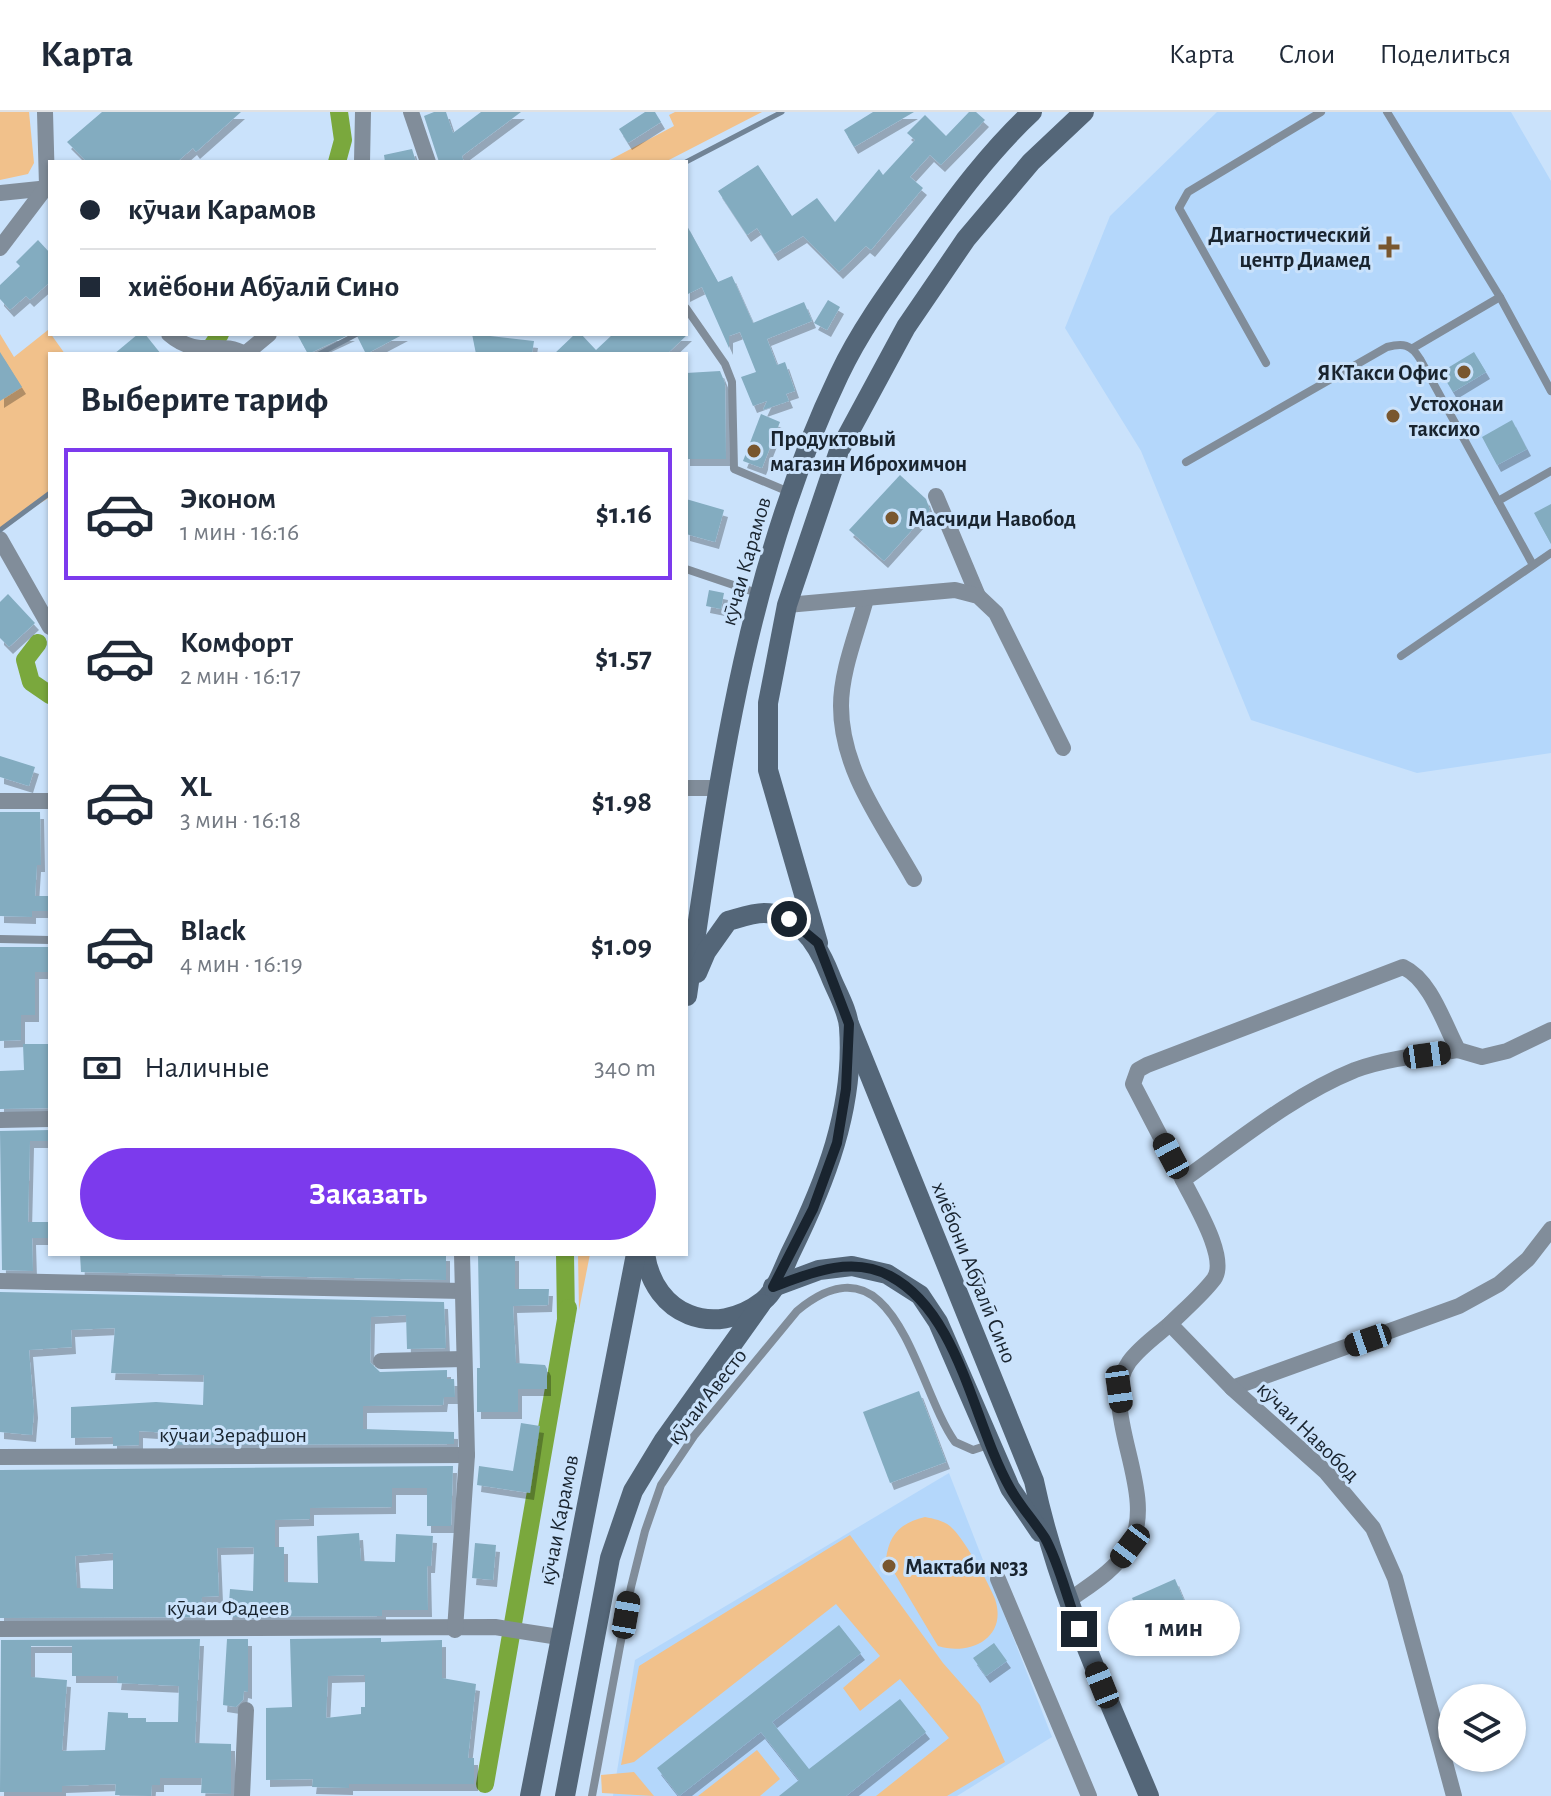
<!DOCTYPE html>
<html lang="ru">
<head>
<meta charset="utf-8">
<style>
  body { margin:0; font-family:"Alegreya Sans",sans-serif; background:#f6f6f7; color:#1f2937; height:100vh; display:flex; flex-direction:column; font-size:30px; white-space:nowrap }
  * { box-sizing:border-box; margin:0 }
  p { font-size:26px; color:#747a83 }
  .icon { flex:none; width:44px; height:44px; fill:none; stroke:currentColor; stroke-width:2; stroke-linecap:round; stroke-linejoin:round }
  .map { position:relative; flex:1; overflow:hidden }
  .drawer { position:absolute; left:48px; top:240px; width:640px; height:904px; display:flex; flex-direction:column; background:#fff; border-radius:0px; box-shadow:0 2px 6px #0004 }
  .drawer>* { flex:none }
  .guide { position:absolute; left:48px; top:48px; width:640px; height:176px; border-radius:0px; box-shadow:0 2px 6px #0004; display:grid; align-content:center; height:176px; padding:0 32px; background:#fff }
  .controls { position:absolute; left:1438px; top:1572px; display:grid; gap:16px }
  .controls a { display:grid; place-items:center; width:88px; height:88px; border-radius:50%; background:#fff; box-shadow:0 2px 6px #0004; font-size:40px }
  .end { position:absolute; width:36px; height:36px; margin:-18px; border:10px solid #19242f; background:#fff; box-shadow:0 0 0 4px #fff }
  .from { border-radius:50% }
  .bubble { position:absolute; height:56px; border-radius:28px; background:#fff; box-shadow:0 2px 6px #0004; font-size:26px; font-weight:700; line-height:56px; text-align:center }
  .car { position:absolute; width:24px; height:48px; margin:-24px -12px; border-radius:10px; box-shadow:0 0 6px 2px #0007; background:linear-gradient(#222 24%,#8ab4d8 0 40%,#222 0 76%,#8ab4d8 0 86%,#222 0) }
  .guide b { display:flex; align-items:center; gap:28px; height:76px; font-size:30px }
  .guide b+b { border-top:2px solid #e0e1e3 }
  .guide i { width:20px; height:20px; background:#1f2937 }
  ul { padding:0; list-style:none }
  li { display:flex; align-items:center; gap:24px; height:132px; margin:0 16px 12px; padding:0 16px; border:4px solid transparent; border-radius:0px }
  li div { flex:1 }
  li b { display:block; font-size:30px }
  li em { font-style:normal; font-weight:700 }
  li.current { border-color:#7c3aed }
  li>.icon { width:72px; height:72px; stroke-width:1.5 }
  h2 { padding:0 32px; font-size:36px; line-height:96px }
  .pay { display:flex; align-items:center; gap:20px; height:88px; padding:0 32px; font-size:30px }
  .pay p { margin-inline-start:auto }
  .button { display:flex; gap:16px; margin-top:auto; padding:16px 32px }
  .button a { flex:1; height:92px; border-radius:48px; background:#7c3aed; color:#fff; font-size:32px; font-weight:700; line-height:92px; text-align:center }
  header { display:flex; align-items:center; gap:48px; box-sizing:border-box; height:112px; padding:0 40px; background:#fff; border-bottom:2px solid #e0e1e3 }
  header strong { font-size:38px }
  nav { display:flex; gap:44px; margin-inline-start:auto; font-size:28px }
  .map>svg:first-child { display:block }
  .built { fill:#b4d7fb }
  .green { fill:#f1c18b }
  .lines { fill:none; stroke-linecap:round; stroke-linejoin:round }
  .canal { stroke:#7aa83d; stroke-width:18 }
  .building { fill:#83acc0; fill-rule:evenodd; filter:url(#shadow) }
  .service { stroke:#818d9a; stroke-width:8 }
  .minor { stroke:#818d9a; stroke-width:16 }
  .secondary { stroke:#546678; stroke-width:20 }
  .rail { stroke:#728496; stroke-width:5 }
  .route { stroke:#19242f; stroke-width:10 }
  .poi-dot { fill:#79572f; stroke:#cae2fb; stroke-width:3 }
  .labels { text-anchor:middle; stroke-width:6; stroke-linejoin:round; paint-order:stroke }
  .poi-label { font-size:22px; font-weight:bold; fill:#19242f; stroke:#cae2fb; text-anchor:start }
  .street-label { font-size:22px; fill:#19242f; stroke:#cae2fb }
</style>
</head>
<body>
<header>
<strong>Карта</strong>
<nav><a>Карта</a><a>Слои</a><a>Поделиться</a></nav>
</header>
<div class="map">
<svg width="1551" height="1684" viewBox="0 0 1551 1684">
  <defs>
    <filter id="shadow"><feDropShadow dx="4" dy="7" stdDeviation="0" flood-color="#0004"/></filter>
  </defs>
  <rect width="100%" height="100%" fill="#cae2fb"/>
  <g class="built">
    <polygon points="1217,0 1511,0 1551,69 1551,641 1417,661 1251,608 1141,339 1065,216 1110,104"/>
    <polygon points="949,1361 1052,1625 957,1684 613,1684 635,1548"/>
  </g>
  <g class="green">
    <polygon points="0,0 29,0 34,51 28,62 0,68"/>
    <polygon points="675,0 762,0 665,50 606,50 674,14 669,3"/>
    <polygon points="48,218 65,242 50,242 50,385 0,417 0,222 14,245"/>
    <polygon points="578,1142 590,1142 579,1198"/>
    <path d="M925,1405C935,1407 946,1409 953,1417C965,1429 989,1471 995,1487C1008,1526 970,1544 938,1534L886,1447C889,1423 900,1411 925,1405Z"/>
    <polygon points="850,1423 943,1551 980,1593 1005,1650 947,1684 876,1684 949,1626 900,1567 860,1599 843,1576 880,1544 836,1492 634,1650 621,1653 639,1554"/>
    <polygon points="757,1638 780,1667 760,1684 698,1684"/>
    <polygon points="634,1660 654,1684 602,1681 601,1663"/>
  </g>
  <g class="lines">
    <g class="canal">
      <polyline points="337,50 343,28 339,0"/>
      <polyline points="212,234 220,222"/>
      <polyline points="38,531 25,548 31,570 50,583"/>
      <polyline points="565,1142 566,1207"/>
      <polyline points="485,1672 568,1196"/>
    </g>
  </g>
  <g class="building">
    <polygon points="102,0 241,0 196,40 193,36 177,50 87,50 67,30"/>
    <polygon points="434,0 446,0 453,21 481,0 521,0 462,44 464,50 439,50 424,4"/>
    <polygon points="645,0 655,0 661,10 628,31 619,17"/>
    <polygon points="873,0 914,0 854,35 844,18"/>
    <polygon points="969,0 976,0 985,8 941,53 930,43 910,65 923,76 871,138 866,134 839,160 803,124 774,142 757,116 747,123 718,79 758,53 792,104 817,86 835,110 879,57 883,63 915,28 907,21 925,3 946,24"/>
    <polygon points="412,37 416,50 385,50 384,43"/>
    <polygon points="686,112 718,170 732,164 753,211 804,190 812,209 767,227 777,253 785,250 795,279 786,282 789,289 763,298 767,289 753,294 741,265 756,260 740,220 729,224 729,236 702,175 686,183"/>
    <polygon points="38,128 50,141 50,170 30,188 26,184 10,198 0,187 0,173 20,154 16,150"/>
    <polygon points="828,188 840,195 827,218 814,211"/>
    <polygon points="138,222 145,222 161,242 114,242"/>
    <polygon points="297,222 351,222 308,242"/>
    <polygon points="356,222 404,222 366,242"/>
    <polygon points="472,222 534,229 532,242 476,242"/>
    <polygon points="575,222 581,222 596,238 613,222 688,222 667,242 554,242"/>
    <polygon points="0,240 22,275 0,289"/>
    <polygon points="1474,240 1486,260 1453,280 1441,260"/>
    <polygon points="720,259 725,271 726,347 686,347 686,261"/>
    <polygon points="761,302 780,310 762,356 743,349"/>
    <polygon points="1512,308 1527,337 1497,353 1482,325"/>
    <polygon points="900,363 926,387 930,398 884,449 849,418"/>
    <polygon points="686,387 724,398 715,430 686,422"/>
    <polygon points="1551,392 1551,432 1534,401"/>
    <polygon points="709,478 724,481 721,497 706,494"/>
    <polygon points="8,482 35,511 9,535 0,526 0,490"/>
    <polygon points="0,644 35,655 29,674 0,665"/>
    <polygon points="0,700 40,700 41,753 37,753 35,784 50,784 50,799 32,799 32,805 0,804"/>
    <polygon points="0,835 50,835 50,860 35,860 35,903 21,903 21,928 0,929"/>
    <polygon points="23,932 50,932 50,996 0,997 0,959 24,958"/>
    <polygon points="50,1018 50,1029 30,1029 28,1110 50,1110 50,1126 32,1126 33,1159 2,1158 0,1019"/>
    <polygon points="80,1142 446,1142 446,1168 81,1160"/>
    <polygon points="478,1142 515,1142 515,1177 549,1177 548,1193 513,1194 516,1251 545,1253 547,1257 547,1277 518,1277 518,1300 477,1300 477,1256 480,1256"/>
    <polygon points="0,1180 444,1190 446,1236 407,1237 406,1203 371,1205 370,1250 380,1260 447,1258 447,1267 454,1267 455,1285 444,1285 443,1293 363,1294 363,1317 454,1320 454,1332 170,1333 170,1321 139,1319 139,1333 113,1334 113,1325 71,1326 71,1295 156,1290 203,1293 204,1263 111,1261 115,1216 71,1218 72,1235 29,1238 34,1299 32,1323 0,1320"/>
    <polygon points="919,1279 946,1350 890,1371 863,1300"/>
    <polygon points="521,1311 540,1314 530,1381 477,1373 479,1354 513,1359"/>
    <path d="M453,1354L451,1414H427V1376H392V1395L310,1396V1407L275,1408V1435H284V1470L318,1471L317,1424L359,1421L361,1449L395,1450L396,1422L433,1424L431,1454H427L428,1498H382V1504L228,1505L230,1477L253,1479L254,1435L217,1436L219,1484L202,1485L201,1505L0,1506V1358ZM113,1441V1477L77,1476L75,1444Z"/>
    <polygon points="475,1431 496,1433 493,1468 472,1466"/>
    <polygon points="1175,1467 1195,1515 1152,1533 1132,1486"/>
    <polygon points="839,1513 861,1541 772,1610 809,1657 900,1587 926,1620 846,1684 779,1684 799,1668 761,1620 679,1684 657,1656"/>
    <path d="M381,1526V1530L442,1528V1566L476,1572L468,1646H474V1672H349V1676L312,1675L313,1667L266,1668V1596L292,1595L290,1527ZM365,1563V1595H361V1602L326,1606L328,1564Z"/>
    <path d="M200,1527L195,1631L231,1632V1682L201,1681L202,1666H160V1673H152L151,1684L115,1683L116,1672L62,1674V1680H0L1,1528ZM31,1534H72V1564H118L117,1571L179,1574L178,1610H146V1606H128V1601L108,1600L105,1638L62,1639L67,1568L31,1565Z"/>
    <polygon points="227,1527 248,1527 248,1580 244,1579 243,1588 236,1595 223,1593"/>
    <polygon points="994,1531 1007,1549 986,1564 973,1546"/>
  </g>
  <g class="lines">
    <g class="service">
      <polyline points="1387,0 1500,185 1551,279"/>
      <polyline points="686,196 725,252 732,270 734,357 789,380"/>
      <polyline points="1413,236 1500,185"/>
      <polyline points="1266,251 1179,96 1188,80 1321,0"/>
      <path d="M1186,350L1387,235C1403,231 1411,232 1420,247L1533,453"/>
      <polyline points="1498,389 1551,359"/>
      <polyline points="686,457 757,481"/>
      <polyline points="1401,544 1551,441"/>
      <polyline points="0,827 50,828"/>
      <path d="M592,1684L631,1475L645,1419L661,1373L694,1324L797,1199C896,1117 915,1274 955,1330L973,1338L988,1333"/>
    </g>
    <g class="minor">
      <polyline points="411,0 428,50"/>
      <polyline points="362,50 363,0"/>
      <polyline points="0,81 49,76"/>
      <polyline points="0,136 47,74 45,0"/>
      <path d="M169,222C199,248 221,227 244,242"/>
      <polyline points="245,242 269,222"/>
      <polyline points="936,384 978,484"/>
      <polyline points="0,427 50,515"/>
      <path d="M866,487C857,521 841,559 841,594C841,659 884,713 914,767"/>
      <polyline points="787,493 955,478 978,484 996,501 1063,636"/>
      <polyline points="686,676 717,676"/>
      <polyline points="0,689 50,689"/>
      <polyline points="0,1008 50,1007"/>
      <path d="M1183,1068L1133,972L1138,958L1147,953L1403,855C1431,868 1444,912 1458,938L1482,945L1507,939L1551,918"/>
      <polyline points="0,1169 462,1179"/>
      <polyline points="381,1249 463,1247"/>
      <polyline points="1232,1276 1459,1194 1499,1172 1528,1147 1551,1117"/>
      <polyline points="0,1345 467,1343"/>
      <polyline points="998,1467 1089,1684"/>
      <path d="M1068,1489C1090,1473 1113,1460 1128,1437C1162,1382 1095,1298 1129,1250C1140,1235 1156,1224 1170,1212"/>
      <polyline points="0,1517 495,1515 559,1525"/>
      <polyline points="455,1518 467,1343 462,1142"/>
      <polyline points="242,1684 246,1598"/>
      <path d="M1454,1684L1395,1466L1373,1416L1326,1360L1232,1276L1170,1212C1184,1198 1202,1183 1214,1167C1229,1146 1193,1089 1183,1068C1238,1029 1293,983 1355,958C1388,946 1424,943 1458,938"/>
    </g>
    <g class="secondary">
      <polyline points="818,831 768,658 768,591 787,493 839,339 906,215 966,127 1031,50 1084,0"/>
      <path d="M687,884C718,672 745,459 839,263C861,216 894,172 924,130C956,85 991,38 1032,0"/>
      <path d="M849,912L1034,1369C1057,1479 1106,1581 1149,1684"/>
      <path d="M645,1142C654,1203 714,1227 763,1189C776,1179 783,1157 790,1142C825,1071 855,996 849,915C848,898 836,879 830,863C819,835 800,801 764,801C753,801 739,806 728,809L706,840L697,861"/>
      <polyline points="773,1175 819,1158 852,1154 887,1162 920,1183 938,1210 1010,1376 1040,1420"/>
      <polyline points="530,1684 636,1142"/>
      <polyline points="565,1684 610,1446 633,1379 664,1328 761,1192"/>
    </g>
    <g class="rail">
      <polyline points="686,50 782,0"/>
      <polyline points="319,242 357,222"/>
      <polyline points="0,418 50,381"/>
    </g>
  </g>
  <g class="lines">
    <path class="route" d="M789,807L818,831L849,912L846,977L837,1031L813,1097L773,1175C810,1161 852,1143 890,1164C960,1201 973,1311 1010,1376C1020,1394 1034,1409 1045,1426C1060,1453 1067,1488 1079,1517"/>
  </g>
  <g class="poi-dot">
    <path d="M1385 123h8v8h8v8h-8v8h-8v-8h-8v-8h8z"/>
    <circle cx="1464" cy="260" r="8"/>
    <circle cx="1393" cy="304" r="8"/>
    <circle cx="754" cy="339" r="8"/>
    <circle cx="892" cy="406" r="8"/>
    <circle cx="889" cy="1454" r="8"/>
  </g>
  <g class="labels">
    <g class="poi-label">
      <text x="1371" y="130" text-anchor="end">Диагностический<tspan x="1371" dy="25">центр Диамед</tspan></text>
      <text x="1448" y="268" text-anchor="end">ЯКТакси Офис</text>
      <text x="1409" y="299">Устохонаи<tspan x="1409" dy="25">таксихо</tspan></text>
      <text x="770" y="334">Продуктовый<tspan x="770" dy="25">магазин Иброхимчон</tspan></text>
      <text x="908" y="414">Масчиди Навобод</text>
      <text x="905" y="1462">Мактаби №33</text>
    </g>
    <g class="street-label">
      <text transform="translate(745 449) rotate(-74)" y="8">кӯчаи Карамов</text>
      <text transform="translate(975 1160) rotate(68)" y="8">хиёбони Абӯалӣ Сино</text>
      <text transform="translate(706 1284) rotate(-52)" y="8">кӯчаи Авесто</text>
      <text transform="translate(1309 1319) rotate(44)" y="8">кӯчаи Навобод</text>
      <text x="233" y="1330">кӯчаи Зерафшон</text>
      <text transform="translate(558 1408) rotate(-79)" y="8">кӯчаи Карамов</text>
      <text x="228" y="1503">кӯчаи Фадеев</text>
    </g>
  </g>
</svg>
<div class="controls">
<a><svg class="icon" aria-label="layers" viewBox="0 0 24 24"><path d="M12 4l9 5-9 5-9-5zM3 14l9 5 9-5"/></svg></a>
</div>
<i class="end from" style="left:789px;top:807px"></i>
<i class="end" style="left:1079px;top:1517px"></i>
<div class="bubble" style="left:1108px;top:1488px;width:132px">1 мин</div>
<i class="car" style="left:1427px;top:943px;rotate:82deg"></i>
<i class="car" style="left:1171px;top:1044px;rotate:332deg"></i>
<i class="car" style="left:1368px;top:1228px;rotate:251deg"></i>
<i class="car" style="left:1119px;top:1277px;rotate:172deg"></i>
<i class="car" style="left:1130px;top:1434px;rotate:217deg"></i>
<i class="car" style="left:626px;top:1503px;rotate:10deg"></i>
<i class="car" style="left:1102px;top:1573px;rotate:338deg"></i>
<div class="guide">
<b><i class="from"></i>кӯчаи Карамов</b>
<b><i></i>хиёбони Абӯалӣ Сино</b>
</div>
<section class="drawer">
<h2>Выберите тариф</h2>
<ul>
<li class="current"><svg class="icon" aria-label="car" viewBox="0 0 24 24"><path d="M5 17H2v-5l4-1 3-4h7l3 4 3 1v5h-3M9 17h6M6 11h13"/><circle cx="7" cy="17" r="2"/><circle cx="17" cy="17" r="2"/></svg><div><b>Эконом</b><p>1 мин · 16:16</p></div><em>$1.16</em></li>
<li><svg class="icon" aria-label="car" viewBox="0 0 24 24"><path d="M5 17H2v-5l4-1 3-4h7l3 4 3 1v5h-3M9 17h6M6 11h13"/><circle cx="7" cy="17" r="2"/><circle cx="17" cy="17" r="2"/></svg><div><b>Комфорт</b><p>2 мин · 16:17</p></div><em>$1.57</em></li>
<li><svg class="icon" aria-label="car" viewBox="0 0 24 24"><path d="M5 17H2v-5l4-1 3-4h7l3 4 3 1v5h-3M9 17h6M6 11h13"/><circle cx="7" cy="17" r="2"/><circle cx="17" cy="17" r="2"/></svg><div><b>XL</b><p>3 мин · 16:18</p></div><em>$1.98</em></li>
<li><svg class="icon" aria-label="car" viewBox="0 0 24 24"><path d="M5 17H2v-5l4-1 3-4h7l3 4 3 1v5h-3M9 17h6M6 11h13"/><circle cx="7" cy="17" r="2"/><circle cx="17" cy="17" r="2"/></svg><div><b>Black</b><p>4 мин · 16:19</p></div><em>$1.09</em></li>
</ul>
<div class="pay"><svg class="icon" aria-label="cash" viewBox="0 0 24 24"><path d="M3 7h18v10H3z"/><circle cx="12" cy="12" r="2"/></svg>Наличные<p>340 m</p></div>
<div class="button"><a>Заказать</a></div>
</section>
</div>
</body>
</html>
